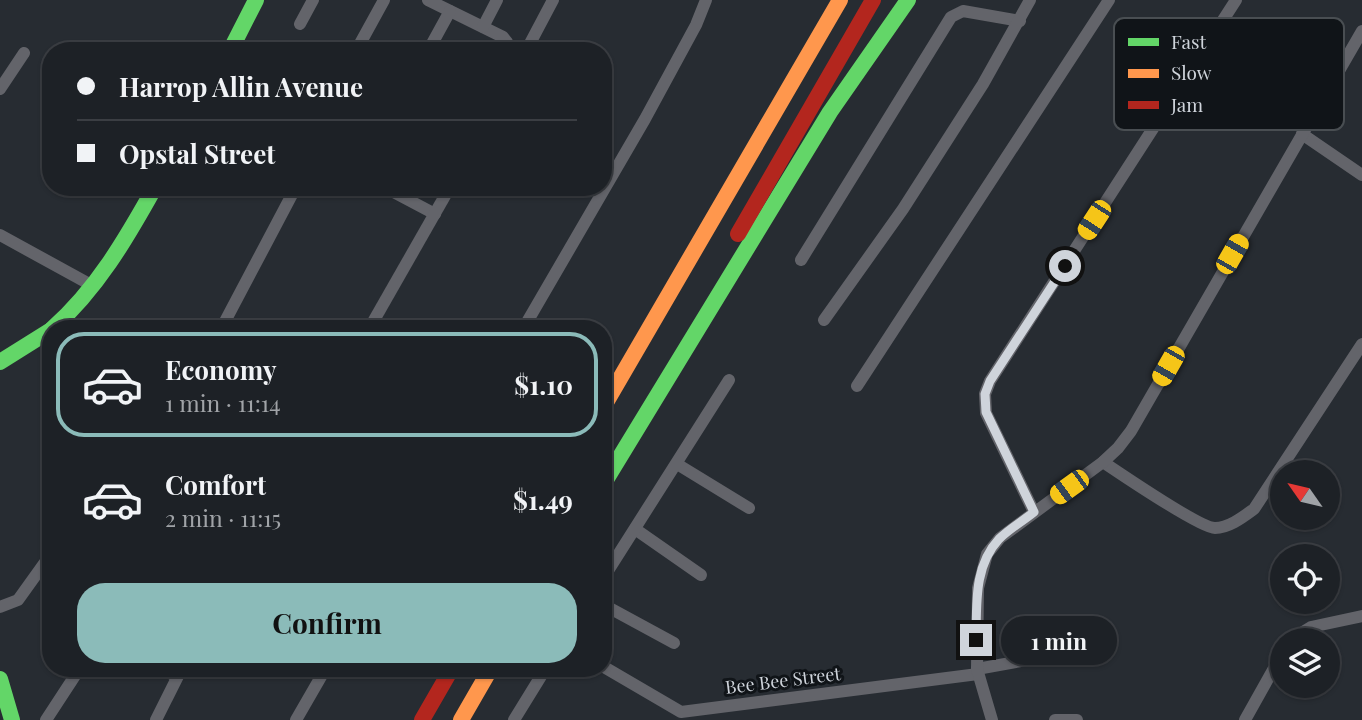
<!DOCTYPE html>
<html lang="en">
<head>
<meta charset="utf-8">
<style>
  body { margin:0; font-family:"Playfair Display",serif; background:#2a2e32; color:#f1f3f6; height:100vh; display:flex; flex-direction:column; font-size:26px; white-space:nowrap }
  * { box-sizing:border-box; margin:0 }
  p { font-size:23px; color:#a0a3a7 }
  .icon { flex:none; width:38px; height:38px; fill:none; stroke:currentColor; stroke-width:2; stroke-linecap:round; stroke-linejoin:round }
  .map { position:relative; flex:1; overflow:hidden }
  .drawer { position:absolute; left:42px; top:320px; width:570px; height:357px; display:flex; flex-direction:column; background:#1d2126; border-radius:28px; box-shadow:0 2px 5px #0004,0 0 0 2px #3b3e43 }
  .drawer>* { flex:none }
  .banner { position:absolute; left:42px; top:42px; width:570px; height:154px; border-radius:28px; box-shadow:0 2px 5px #0004,0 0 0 2px #3b3e43; display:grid; align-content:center; height:154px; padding:0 35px; background:#1d2126 }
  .needle { width:46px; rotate:304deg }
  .fabs { position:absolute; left:1270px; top:460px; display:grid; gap:14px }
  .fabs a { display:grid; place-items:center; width:70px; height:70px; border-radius:50%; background:#1d2126; box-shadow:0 2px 5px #0004,0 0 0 2px #3b3e43; font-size:35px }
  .end { position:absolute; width:32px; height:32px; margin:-16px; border:9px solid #cfd4db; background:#111; box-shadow:0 0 0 4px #111 }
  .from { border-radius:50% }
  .bubble { position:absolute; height:49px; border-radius:24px; background:#1d2126; box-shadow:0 2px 5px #0004,0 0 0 2px #3b3e43; font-size:23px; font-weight:700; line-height:49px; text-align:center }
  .car { position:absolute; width:21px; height:42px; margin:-21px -10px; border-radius:9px; box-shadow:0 0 5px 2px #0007; background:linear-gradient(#f5c518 24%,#345 0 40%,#f5c518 0 76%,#345 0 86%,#f5c518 0) }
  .banner b { display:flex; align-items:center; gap:24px; height:66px; font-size:26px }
  .banner b+b { border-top:2px solid #3b3e43 }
  .banner i { width:18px; height:18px; background:#f1f3f6 }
  ul { padding:12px 0 0; list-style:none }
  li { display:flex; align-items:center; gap:21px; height:105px; margin:0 14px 10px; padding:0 21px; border:4px solid transparent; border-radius:28px }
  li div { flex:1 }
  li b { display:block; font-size:26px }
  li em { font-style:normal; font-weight:700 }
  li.active { border-color:#8bbbb9 }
  li>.icon { width:63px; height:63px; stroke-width:1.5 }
  .primary-button { display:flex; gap:14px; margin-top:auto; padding:14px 35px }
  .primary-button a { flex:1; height:80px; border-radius:28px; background:#8bbbb9; color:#111; font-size:28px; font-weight:700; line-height:80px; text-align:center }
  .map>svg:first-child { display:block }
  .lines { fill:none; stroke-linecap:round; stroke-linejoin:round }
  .street { stroke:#63646a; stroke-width:12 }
  .fast { stroke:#63d668; stroke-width:16 }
  .slow { stroke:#ff974d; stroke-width:16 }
  .jam { stroke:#b3261e; stroke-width:16 }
  .route { stroke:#cfd4db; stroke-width:9 }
  .labels { text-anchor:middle; stroke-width:6; stroke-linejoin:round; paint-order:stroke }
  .street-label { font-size:18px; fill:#cfd4db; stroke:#101418 }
  .key { fill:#101418; stroke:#494e52; stroke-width:2 }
  .key-label { font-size:19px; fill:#cfd4db }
</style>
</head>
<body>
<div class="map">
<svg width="1362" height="720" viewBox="0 0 1362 720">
  <rect width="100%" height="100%" fill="#272c32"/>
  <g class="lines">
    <g class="street">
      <polyline points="428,0 503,37 507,42 505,51"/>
      <polyline points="300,24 313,0"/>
      <polyline points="483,27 497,0"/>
      <polyline points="356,51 384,0"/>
      <polyline points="428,51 450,11"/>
      <polyline points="526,51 553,0"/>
      <polyline points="0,89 24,53"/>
      <polyline points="1302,134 1362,175"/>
      <polyline points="384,187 435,214"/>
      <polyline points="0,235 93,286"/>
      <polyline points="801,260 951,17 963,11 1020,21"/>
      <polyline points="824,320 903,209 983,84 1030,0"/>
      <polyline points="221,329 296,187"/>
      <polyline points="369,329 450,187"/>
      <polyline points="523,329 645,119 696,25 706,0"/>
      <polyline points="857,386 1109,0"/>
      <path d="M1103,462C1121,474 1200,528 1215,528C1229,528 1243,517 1254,509L1362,344"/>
      <polyline points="677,464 749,508"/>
      <polyline points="1034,512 986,413 985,394 990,381 1236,0"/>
      <polyline points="635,529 701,575"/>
      <polyline points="604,577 729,380"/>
      <polyline points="604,605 674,643"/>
      <polyline points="0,607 18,600 51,554"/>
      <polyline points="1290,640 1311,627 1362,616"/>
      <polyline points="604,667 681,712 978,674"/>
      <polyline points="161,668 177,677"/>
      <polyline points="977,669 1043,657"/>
      <polyline points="46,720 80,668"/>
      <polyline points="156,720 182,668"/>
      <polyline points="296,720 326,668"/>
      <polyline points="514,720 546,668"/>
      <polyline points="992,720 977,669 978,588 987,554 1000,538 1103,462 1118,448 1131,431 1362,31"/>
      <polyline points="1055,720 1077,720"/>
      <polyline points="1245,720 1283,652"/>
    </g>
    <g class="fast">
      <polyline points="230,51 256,0"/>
      <path d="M52,329C97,289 126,239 155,187"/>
      <polyline points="0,362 51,330"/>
      <polyline points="604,483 830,112 908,0"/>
      <polyline points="0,679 12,720"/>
    </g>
    <g class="slow">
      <polyline points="604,406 840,0"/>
      <polyline points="461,720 491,668"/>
    </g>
    <g class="jam">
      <polyline points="738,234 873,0"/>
      <polyline points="422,720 452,668"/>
    </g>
  </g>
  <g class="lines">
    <path class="route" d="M976,640C977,606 973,567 999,539C1009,529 1023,521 1034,512L986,412L985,394L990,381L1065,266"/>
  </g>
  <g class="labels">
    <g class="street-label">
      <text transform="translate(783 681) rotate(-7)" y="6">Bee Bee Street</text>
    </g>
  </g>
  <rect x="1114" y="18" width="230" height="112" rx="10" class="key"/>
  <rect x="1128" y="38" width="31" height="8" fill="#63d668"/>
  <rect x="1128" y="69" width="31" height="9" fill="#ff974d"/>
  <rect x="1128" y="101" width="31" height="8" fill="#b3261e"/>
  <g class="key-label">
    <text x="1171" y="49">Fast</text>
    <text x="1171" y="80">Slow</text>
    <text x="1171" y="112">Jam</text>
  </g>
</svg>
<div class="fabs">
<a><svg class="needle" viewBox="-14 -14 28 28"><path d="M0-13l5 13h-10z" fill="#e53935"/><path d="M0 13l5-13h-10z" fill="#a0a3a7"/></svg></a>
<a><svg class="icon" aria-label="locate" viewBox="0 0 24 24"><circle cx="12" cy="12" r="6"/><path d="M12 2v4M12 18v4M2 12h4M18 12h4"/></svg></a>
<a><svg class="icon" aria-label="layers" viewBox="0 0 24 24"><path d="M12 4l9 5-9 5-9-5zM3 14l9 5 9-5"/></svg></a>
</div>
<i class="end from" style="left:1065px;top:266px"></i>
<i class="end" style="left:976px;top:640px"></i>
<div class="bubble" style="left:1001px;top:616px;width:116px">1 min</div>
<i class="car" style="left:1094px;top:220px;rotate:213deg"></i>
<i class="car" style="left:1232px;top:254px;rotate:30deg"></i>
<i class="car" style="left:1168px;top:366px;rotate:210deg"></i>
<i class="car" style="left:1069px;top:487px;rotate:234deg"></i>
<div class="banner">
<b><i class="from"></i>Harrop Allin Avenue</b>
<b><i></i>Opstal Street</b>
</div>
<section class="drawer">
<ul>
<li class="active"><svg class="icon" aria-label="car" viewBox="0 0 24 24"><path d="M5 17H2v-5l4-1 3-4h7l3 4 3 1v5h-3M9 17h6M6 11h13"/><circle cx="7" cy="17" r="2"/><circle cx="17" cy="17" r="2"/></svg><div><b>Economy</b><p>1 min · 11:14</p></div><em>$1.10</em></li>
<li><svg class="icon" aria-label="car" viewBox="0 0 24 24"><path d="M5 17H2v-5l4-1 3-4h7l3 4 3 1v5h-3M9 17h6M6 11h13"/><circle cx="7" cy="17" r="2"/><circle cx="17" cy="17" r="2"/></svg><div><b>Comfort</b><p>2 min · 11:15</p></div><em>$1.49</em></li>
</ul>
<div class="primary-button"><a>Confirm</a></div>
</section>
</div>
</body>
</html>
